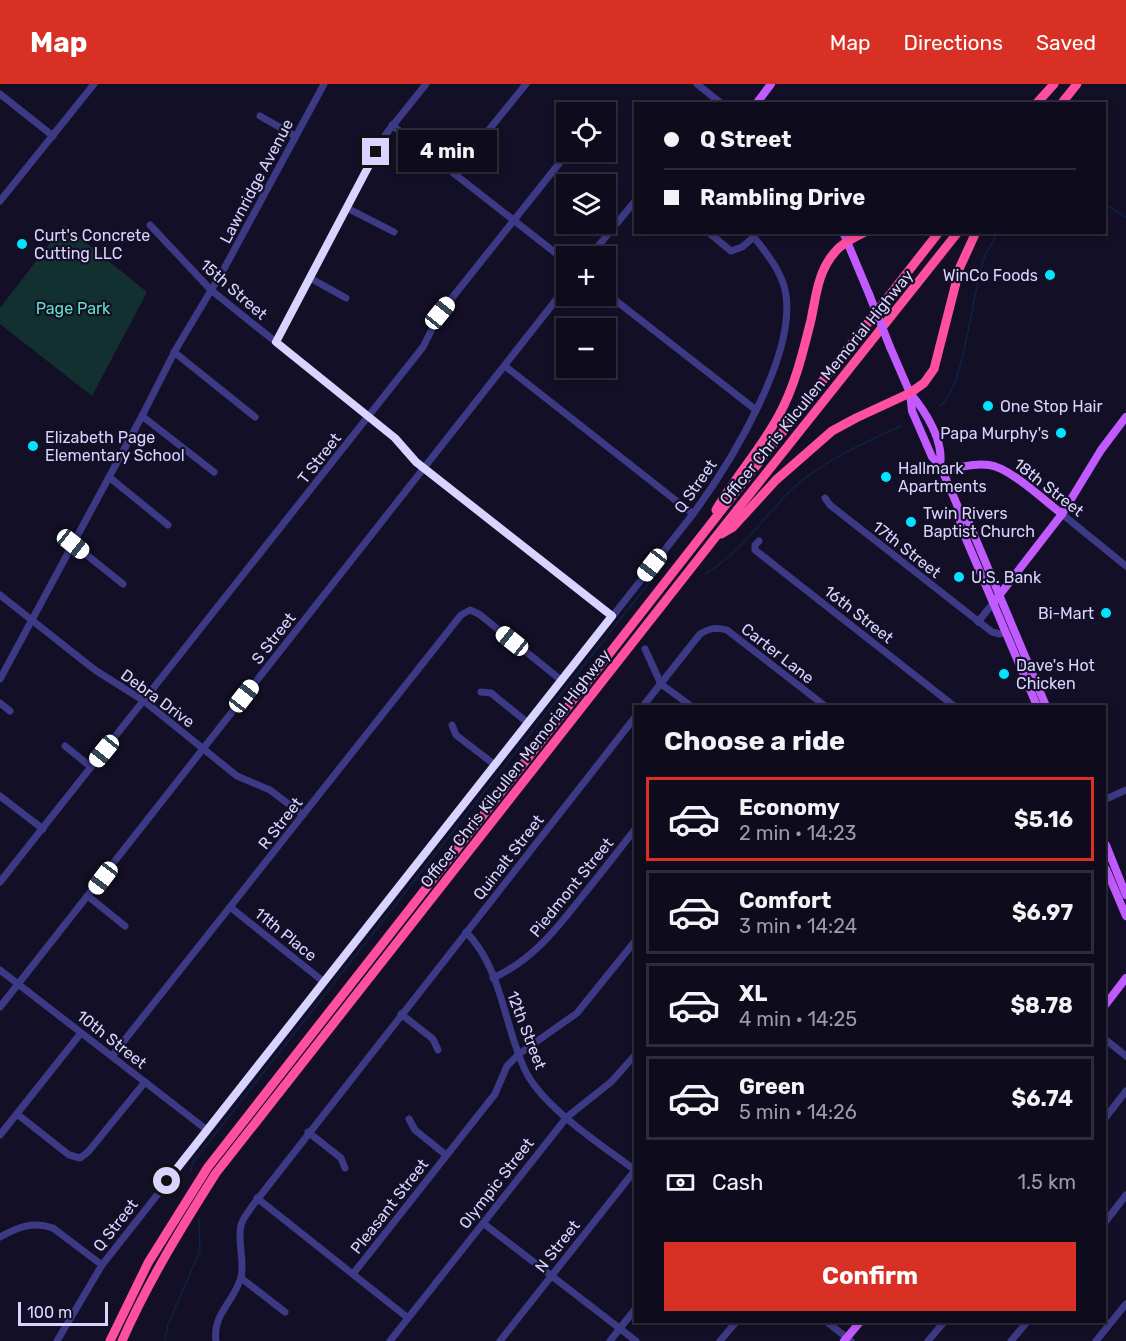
<!DOCTYPE html>
<html lang="en">
<head>
<meta charset="utf-8">
<style>
  body { margin:0; font-family:Rubik,sans-serif; background:#1c1929; color:#f1f3f6; height:100vh; display:flex; flex-direction:column; font-size:22px; white-space:nowrap }
  * { box-sizing:border-box; margin:0 }
  p { font-size:20px; color:#9b9ba3 }
  .icon { flex:none; width:33px; height:33px; fill:none; stroke:currentColor; stroke-width:2; stroke-linecap:round; stroke-linejoin:round }
  .map { position:relative; flex:1; overflow:hidden }
  .side { position:absolute; left:634px; top:621px; width:472px; height:618px; display:flex; flex-direction:column; background:#0e0b1c; border-radius:0px; box-shadow:0 3px 9px #0003,0 0 0 2px #2e2b3b }
  .side>* { flex:none }
  .hud { position:absolute; left:634px; top:18px; width:472px; height:132px; border-radius:0px; box-shadow:0 3px 9px #0003,0 0 0 2px #2e2b3b; display:grid; align-content:center; height:132px; padding:0 30px; background:#0e0b1c }
  .tools { position:absolute; left:556px; top:18px; display:grid; gap:12px }
  .tools a { display:grid; place-items:center; width:60px; height:60px; border-radius:0px; background:#0e0b1c; box-shadow:0 3px 9px #0003,0 0 0 2px #2e2b3b; font-size:30px }
  .scale { position:absolute; left:18px; bottom:15px; width:90px; box-sizing:border-box; padding-left:6px; border:3px solid #d9d4ff; border-top:0; font-size:16px; line-height:21px; white-space:nowrap; color:#d9d4ff; -webkit-text-stroke:4px #130f26; paint-order:stroke }
  .end { position:absolute; width:27px; height:27px; margin:-14px; border:8px solid #d9d4ff; background:#111; box-shadow:0 0 0 3px #111 }
  .from { border-radius:50% }
  .bubble { position:absolute; height:42px; border-radius:0px; background:#0e0b1c; box-shadow:0 3px 9px #0003,0 0 0 2px #2e2b3b; font-size:20px; font-weight:700; line-height:42px; text-align:center }
  .car { position:absolute; width:18px; height:36px; margin:-18px -9px; border-radius:8px; box-shadow:0 0 4px 2px #0007; background:linear-gradient(#fff 24%,#345 0 40%,#fff 0 76%,#345 0 86%,#fff 0) }
  .hud b { display:flex; align-items:center; gap:21px; height:57px; font-size:22px }
  .hud b+b { border-top:2px solid #2e2b3b }
  .hud i { width:15px; height:15px; background:#f1f3f6 }
  ul { padding:0; list-style:none }
  li { display:flex; align-items:center; gap:18px; height:84px; margin:0 12px 9px; padding:0 18px; border:3px solid #2e2b3b; border-radius:0px }
  li div { flex:1 }
  li b { display:block; font-size:22px }
  li em { font-style:normal; font-weight:700 }
  li.current { border-color:#d93025 }
  li>.icon { width:54px; height:54px; stroke-width:1.5 }
  h2 { padding:0 30px; font-size:27px; line-height:72px }
  .pay { display:flex; align-items:center; gap:15px; height:66px; padding:0 30px; font-size:22px }
  .pay p { margin-inline-start:auto }
  .primary-button { display:flex; gap:12px; margin-top:auto; padding:12px 30px }
  .primary-button a { flex:1; height:69px; border-radius:0px; background:#d93025; color:#fff; font-size:24px; font-weight:700; line-height:69px; text-align:center }
  header { display:flex; align-items:center; gap:36px; box-sizing:border-box; height:84px; padding:0 30px; background:#d93025; color:#fff }
  header strong { font-size:28px }
  nav { display:flex; gap:33px; margin-inline-start:auto; font-size:21px }
  .map>svg:first-child { display:block }
  .green { fill:#12302f }
  .lines { fill:none; stroke-linecap:round; stroke-linejoin:round }
  .stream { stroke:#0c2248; stroke-width:1.5 }
  .minor { stroke:#3d3a85; stroke-width:7 }
  .major { stroke:#c25bff; stroke-width:8 }
  .highway { stroke:#ff4fa3; stroke-width:9 }
  .major-bridge { stroke:#c25bff; stroke-width:8 }
  .route { stroke:#d9d4ff; stroke-width:8 }
  .poi-dot { fill:#00e5ff; stroke:#130f26; stroke-width:2 }
  .labels { text-anchor:middle; stroke-width:4.5; stroke-linejoin:round; paint-order:stroke }
  .street-label { font-size:16px; fill:#d9d4ff; stroke:#130f26 }
  .poi-label { font-size:16px; fill:#d9d4ff; stroke:#130f26; text-anchor:start }
  .park-label { font-size:16px; fill:#5fe0c0; stroke:#130f26 }
</style>
</head>
<body>
<header>
<strong>Map</strong>
<nav><a>Map</a><a>Directions</a><a>Saved</a></nav>
</header>
<div class="map">
<svg width="1126" height="1257" viewBox="0 0 1126 1257">
  <rect width="100%" height="100%" fill="#130f26"/>
  <polygon class="green" points="64,141 147,208 92,312 0,240 0,224"/>
  <g class="lines">
    <g class="stream">
      <polyline points="1106,121 1126,133"/>
      <path d="M940,322C963,308 973,207 983,177C986,167 993,158 998,148"/>
      <path d="M706,489C740,470 762,435 789,408C820,378 862,360 901,342"/>
      <polyline points="190,1089 193,1078 655,491 661,487"/>
      <polyline points="165,1257 168,1240 200,1167 199,1135"/>
    </g>
    <g class="minor">
      <polyline points="697,0 722,20"/>
      <polyline points="0,10 53,52"/>
      <polyline points="260,32 295,52"/>
      <polyline points="392,41 567,178"/>
      <polyline points="454,89 526,0"/>
      <polyline points="0,117 94,0"/>
      <polyline points="347,124 394,148"/>
      <polyline points="150,141 211,206 395,354 416,378 612,532"/>
      <polyline points="708,148 731,167 742,163 754,153"/>
      <polyline points="590,172 636,116"/>
      <polyline points="310,194 346,214"/>
      <polyline points="606,209 756,326"/>
      <polyline points="276,258 386,50 426,0"/>
      <polyline points="174,268 255,333"/>
      <polyline points="505,282 693,430"/>
      <polyline points="142,332 214,388"/>
      <polyline points="109,393 168,441"/>
      <polyline points="825,414 830,421 992,548 1000,550 1006,548"/>
      <polyline points="1062,430 1126,482"/>
      <polyline points="759,457 755,461 755,466 954,622"/>
      <polyline points="73,460 123,500"/>
      <polyline points="0,511 95,586 144,617 237,692 270,706 303,731"/>
      <polyline points="978,538 994,518"/>
      <polyline points="645,565 661,600 691,622"/>
      <polyline points="0,595 142,332 176,265 225,183 324,0"/>
      <polyline points="481,608 491,609 528,639"/>
      <polyline points="0,619 10,627"/>
      <path d="M643,622L700,550C710,544 717,543 727,546L825,622"/>
      <polyline points="452,641 456,651 495,681"/>
      <polyline points="65,662 91,683"/>
      <polyline points="0,712 43,745"/>
      <polyline points="1106,715 1126,706"/>
      <polyline points="0,798 423,263 440,229 561,77"/>
      <polyline points="89,813 125,842"/>
      <polyline points="230,823 324,898"/>
      <path d="M466,848C502,884 504,942 525,986C543,1024 602,1061 636,1087"/>
      <polyline points="0,886 207,1046"/>
      <path d="M493,894C533,876 558,843 584,810C602,788 619,766 636,744"/>
      <polyline points="0,923 567,202"/>
      <polyline points="401,930 433,955 438,966"/>
      <polyline points="1106,956 1126,972"/>
      <polyline points="112,972 461,531 470,526 479,530 561,596"/>
      <polyline points="17,1030 69,1071 80,1074 88,1068 145,998"/>
      <polyline points="1106,1033 1126,1007"/>
      <polyline points="409,1035 415,1046 446,1071"/>
      <polyline points="308,1048 341,1074 345,1084"/>
      <polyline points="0,1051 81,949"/>
      <polyline points="257,1114 408,1234"/>
      <polyline points="1106,1137 1126,1111"/>
      <polyline points="483,1139 636,1257"/>
      <path d="M0,1153C18,1143 33,1137 53,1144L102,1181"/>
      <polyline points="353,1190 495,1010 507,982 519,970 577,929 636,856"/>
      <polyline points="241,1194 285,1228"/>
      <polyline points="827,1238 851,1257"/>
      <path d="M57,1257L102,1181L693,430C729,381 802,264 784,202C778,182 763,165 750,148"/>
      <path d="M216,1257C212,1230 235,1217 241,1193C245,1176 237,1158 241,1141C243,1134 249,1127 253,1121L636,632"/>
      <polyline points="390,1257 567,1033 611,998 636,970"/>
      <polyline points="500,1257 636,1085"/>
      <polyline points="610,1257 636,1224"/>
      <polyline points="720,1257 736,1238"/>
      <polyline points="928,1257 944,1238"/>
      <polyline points="1011,1257 1027,1238"/>
      <polyline points="1096,1257 1126,1220"/>
    </g>
    <g class="major">
      <polyline points="756,20 771,0"/>
      <polyline points="843,148 869,210"/>
      <polyline points="890,263 910,309 912,327 932,373 940,381 961,430 969,439 1046,622"/>
      <path d="M910,309C926,328 944,357 940,381"/>
      <path d="M943,388C958,383 973,379 989,381C1009,383 1045,417 1062,430"/>
      <polyline points="961,430 960,441 1037,622"/>
      <polyline points="994,518 1062,430 1101,366 1126,333"/>
      <polyline points="1106,761 1126,811"/>
      <polyline points="1106,785 1126,832"/>
      <polyline points="1106,920 1126,894"/>
      <polyline points="844,1257 860,1238"/>
    </g>
    <g class="highway">
      <polyline points="1036,20 1054,0"/>
      <polyline points="1061,20 1077,0"/>
      <path d="M716,426C735,393 761,365 779,331C795,302 803,268 811,236C816,212 818,187 835,168C843,158 854,154 865,148"/>
      <polyline points="721,450 733,443 776,396 832,347 856,334 910,309 924,299 934,285 960,183 976,148"/>
      <polyline points="110,1257 148,1179 208,1083 939,148"/>
      <path d="M122,1257C148,1198 181,1144 216,1089L714,455L958,148"/>
    </g>
    <polyline class="major-bridge" points="869,210 890,263"/>
  </g>
  <g class="lines">
    <polyline class="route" points="167,1097 612,532 416,378 395,354 276,258 376,68"/>
  </g>
  <g class="poi-dot">
    <circle cx="22" cy="160" r="6"/>
    <circle cx="1050" cy="191" r="6"/>
    <circle cx="988" cy="322" r="6"/>
    <circle cx="1061" cy="349" r="6"/>
    <circle cx="33" cy="362" r="6"/>
    <circle cx="886" cy="393" r="6"/>
    <circle cx="911" cy="438" r="6"/>
    <circle cx="959" cy="493" r="6"/>
    <circle cx="1106" cy="529" r="6"/>
    <circle cx="1004" cy="590" r="6"/>
  </g>
  <g class="labels">
    <g class="street-label">
      <text transform="translate(256 97) rotate(-62)" y="6">Lawnridge Avenue</text>
      <text transform="translate(234 205) rotate(41)" y="6">15th Street</text>
      <text transform="translate(816 303) rotate(-51)" y="6">Officer Chris Kilcullen Memorial Highway</text>
      <text transform="translate(319 374) rotate(-52)" y="6">T Street</text>
      <text transform="translate(695 402) rotate(-55)" y="6">Q Street</text>
      <text transform="translate(1049 403) rotate(38)" y="6">18th Street</text>
      <text transform="translate(907 465) rotate(38)" y="6">17th Street</text>
      <text transform="translate(859 530) rotate(38)" y="6">16th Street</text>
      <text transform="translate(273 554) rotate(-52)" y="6">S Street</text>
      <text transform="translate(778 569) rotate(38)" y="6">Carter Lane</text>
      <text transform="translate(158 614) rotate(36)" y="6">Debra Drive</text>
      <text transform="translate(515 684) rotate(-52)" y="6">Officer Chris Kilcullen Memorial Highway</text>
      <text transform="translate(280 739) rotate(-52)" y="6">R Street</text>
      <text transform="translate(508 773) rotate(-52)" y="6">Quinalt Street</text>
      <text transform="translate(571 803) rotate(-51)" y="6">Piedmont Street</text>
      <text transform="translate(286 850) rotate(39)" y="6">11th Place</text>
      <text transform="translate(527 946) rotate(69)" y="6">12th Street</text>
      <text transform="translate(112 955) rotate(38)" y="6">10th Street</text>
      <text transform="translate(496 1099) rotate(-52)" y="6">Olympic Street</text>
      <text transform="translate(389 1122) rotate(-52)" y="6">Pleasant Street</text>
      <text transform="translate(115 1141) rotate(-52)" y="6">Q Street</text>
      <text transform="translate(557 1162) rotate(-52)" y="6">N Street</text>
    </g>
    <g class="poi-label">
      <text x="34" y="157">Curt's Concrete<tspan x="34" dy="18">Cutting LLC</tspan></text>
      <text x="1038" y="197" text-anchor="end">WinCo Foods</text>
      <text x="1000" y="328">One Stop Hair</text>
      <text x="1049" y="355" text-anchor="end">Papa Murphy's</text>
      <text x="45" y="359">Elizabeth Page<tspan x="45" dy="18">Elementary School</tspan></text>
      <text x="898" y="390">Hallmark<tspan x="898" dy="18">Apartments</tspan></text>
      <text x="923" y="435">Twin Rivers<tspan x="923" dy="18">Baptist Church</tspan></text>
      <text x="971" y="499">U.S. Bank</text>
      <text x="1094" y="535" text-anchor="end">Bi-Mart</text>
      <text x="1016" y="587">Dave's Hot<tspan x="1016" dy="18">Chicken</tspan></text>
    </g>
    <g class="park-label">
      <text x="73" y="230">Page Park</text>
    </g>
  </g>
</svg>
<div class="tools">
<a><svg class="icon" aria-label="locate" viewBox="0 0 24 24"><circle cx="12" cy="12" r="6"/><path d="M12 2v4M12 18v4M2 12h4M18 12h4"/></svg></a>
<a><svg class="icon" aria-label="layers" viewBox="0 0 24 24"><path d="M12 4l9 5-9 5-9-5zM3 14l9 5 9-5"/></svg></a>
<a>+</a>
<a>−</a>
</div>
<div class="scale">100 m</div>
<i class="end from" style="left:167px;top:1097px"></i>
<i class="end" style="left:376px;top:68px"></i>
<div class="bubble" style="left:398px;top:46px;width:99px">4 min</div>
<i class="car" style="left:440px;top:229px;rotate:39deg"></i>
<i class="car" style="left:73px;top:460px;rotate:129deg"></i>
<i class="car" style="left:652px;top:481px;rotate:218deg"></i>
<i class="car" style="left:512px;top:557px;rotate:309deg"></i>
<i class="car" style="left:244px;top:612px;rotate:38deg"></i>
<i class="car" style="left:104px;top:667px;rotate:219deg"></i>
<i class="car" style="left:103px;top:794px;rotate:217deg"></i>
<div class="hud">
<b><i class="from"></i>Q Street</b>
<b><i></i>Rambling Drive</b>
</div>
<section class="side">
<h2>Choose a ride</h2>
<ul>
<li class="current"><svg class="icon" aria-label="car" viewBox="0 0 24 24"><path d="M5 17H2v-5l4-1 3-4h7l3 4 3 1v5h-3M9 17h6M6 11h13"/><circle cx="7" cy="17" r="2"/><circle cx="17" cy="17" r="2"/></svg><div><b>Economy</b><p>2 min · 14:23</p></div><em>$5.16</em></li>
<li><svg class="icon" aria-label="car" viewBox="0 0 24 24"><path d="M5 17H2v-5l4-1 3-4h7l3 4 3 1v5h-3M9 17h6M6 11h13"/><circle cx="7" cy="17" r="2"/><circle cx="17" cy="17" r="2"/></svg><div><b>Comfort</b><p>3 min · 14:24</p></div><em>$6.97</em></li>
<li><svg class="icon" aria-label="car" viewBox="0 0 24 24"><path d="M5 17H2v-5l4-1 3-4h7l3 4 3 1v5h-3M9 17h6M6 11h13"/><circle cx="7" cy="17" r="2"/><circle cx="17" cy="17" r="2"/></svg><div><b>XL</b><p>4 min · 14:25</p></div><em>$8.78</em></li>
<li><svg class="icon" aria-label="car" viewBox="0 0 24 24"><path d="M5 17H2v-5l4-1 3-4h7l3 4 3 1v5h-3M9 17h6M6 11h13"/><circle cx="7" cy="17" r="2"/><circle cx="17" cy="17" r="2"/></svg><div><b>Green</b><p>5 min · 14:26</p></div><em>$6.74</em></li>
</ul>
<div class="pay"><svg class="icon" aria-label="cash" viewBox="0 0 24 24"><path d="M3 7h18v10H3z"/><circle cx="12" cy="12" r="2"/></svg>Cash<p>1.5 km</p></div>
<div class="primary-button"><a>Confirm</a></div>
</section>
</div>
</body>
</html>
